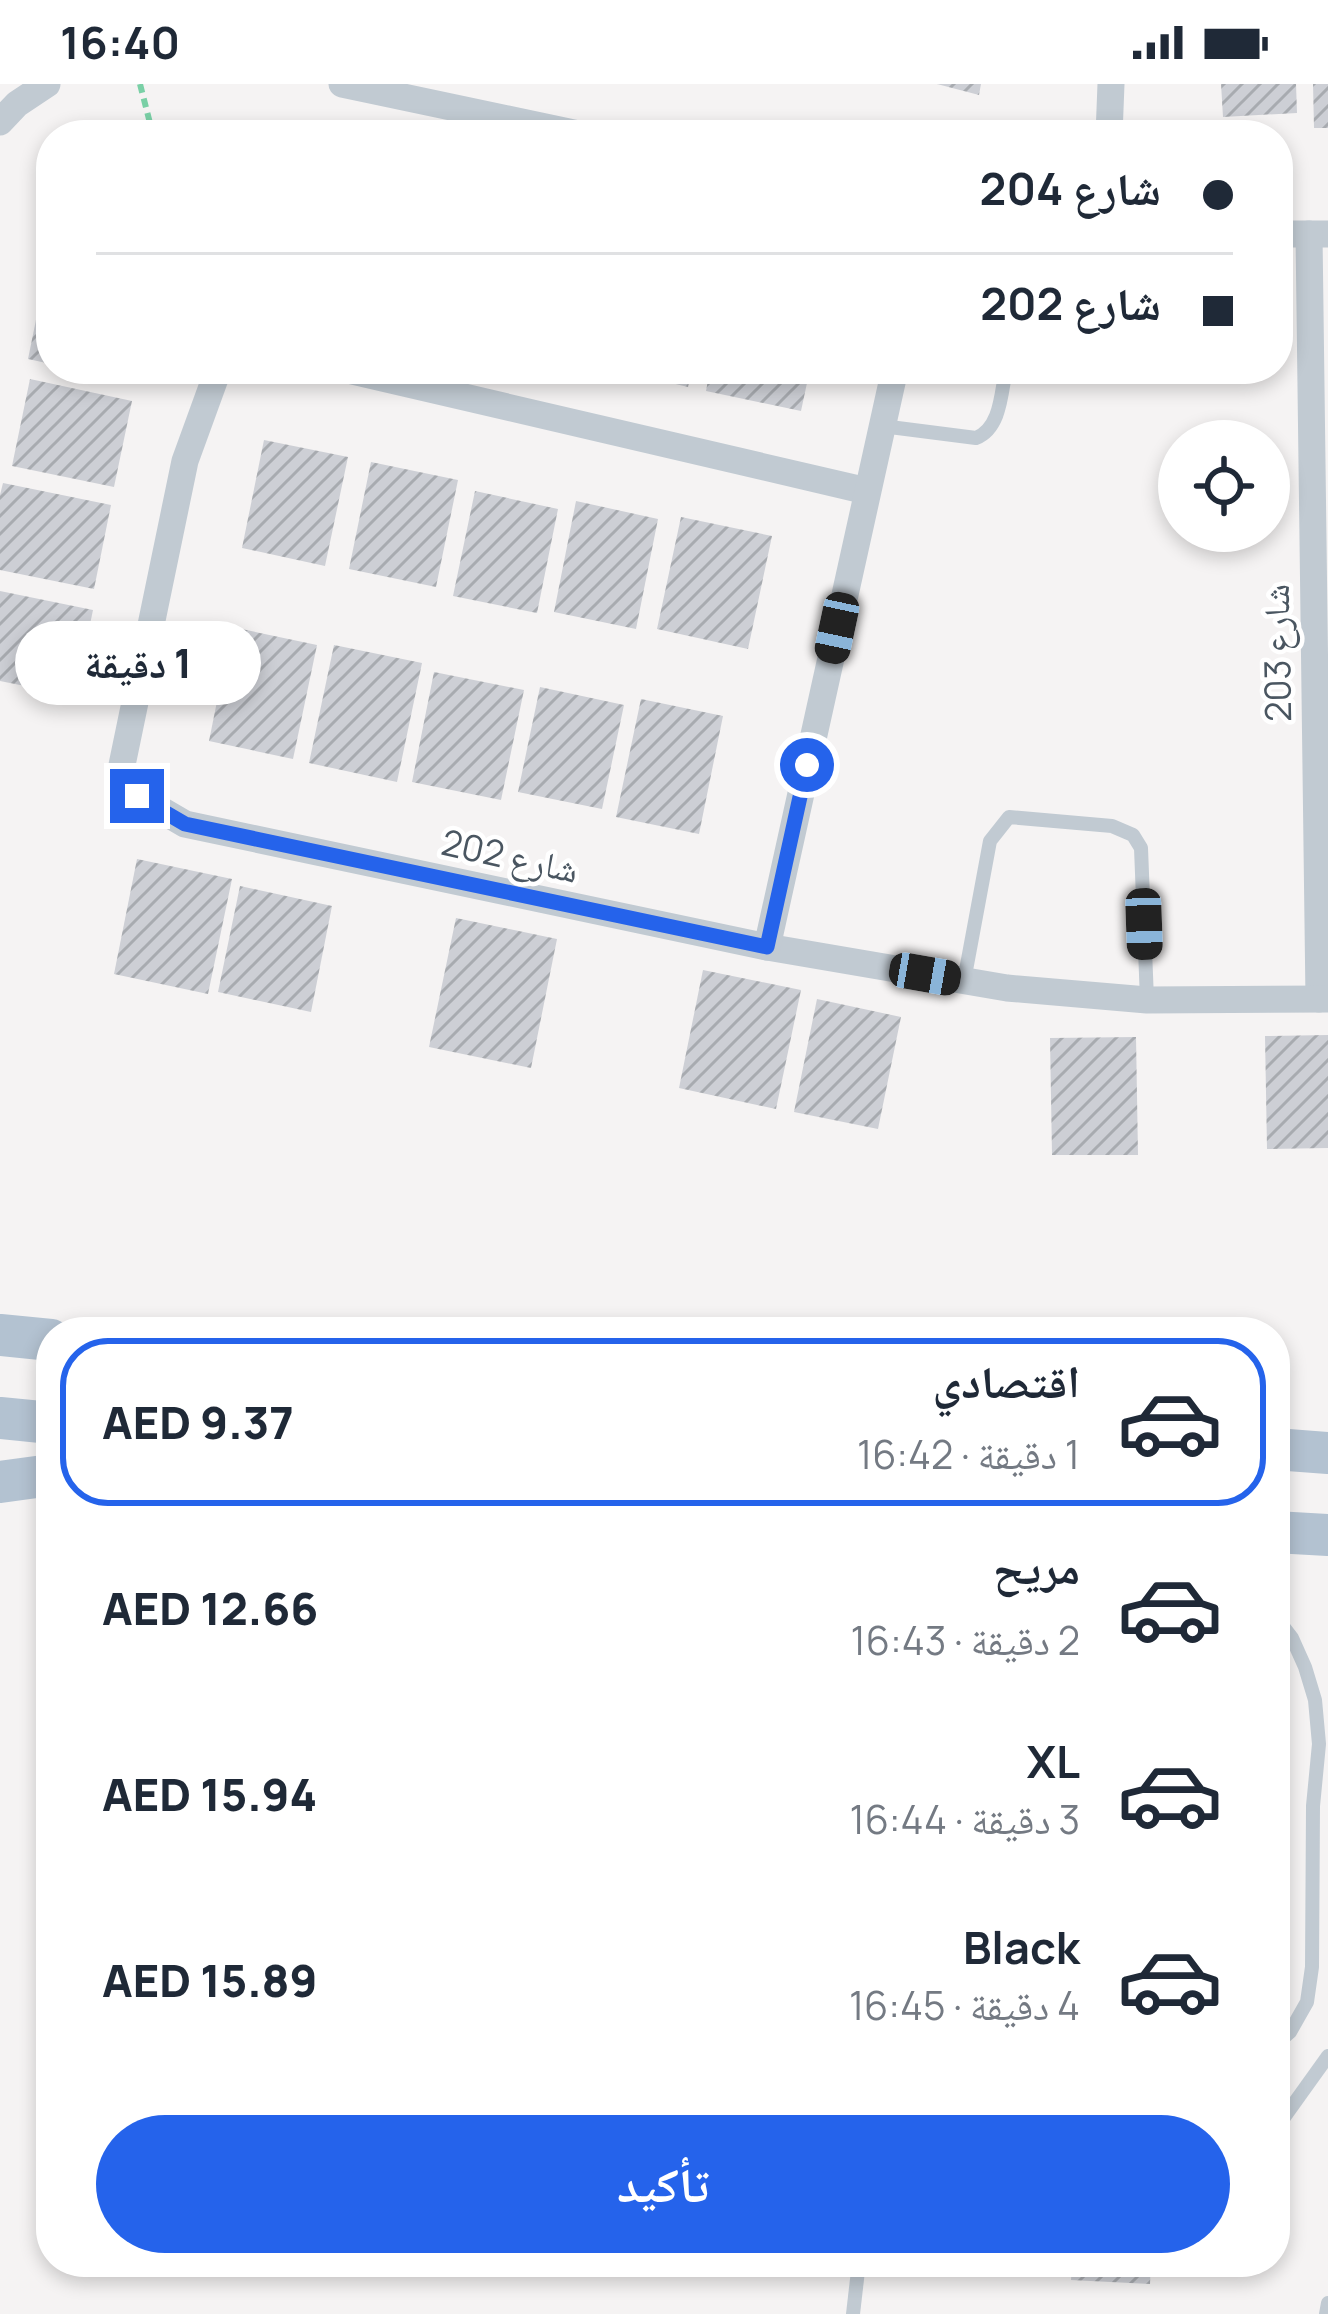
<!DOCTYPE html>
<html lang="ar">
<head>
<meta charset="utf-8">
<style>
  body { margin:0; font-family:Manrope,"Noto Naskh Arabic",sans-serif; background:#f2f2f3; color:#1f2937; direction:rtl; height:100vh; display:flex; flex-direction:column; font-size:45px; white-space:nowrap }
  * { box-sizing:border-box; margin:0 }
  p { font-size:39px; color:#747a83 }
  .icon { flex:none; width:66px; height:66px; fill:none; stroke:currentColor; stroke-width:2; stroke-linecap:round; stroke-linejoin:round }
  .map { position:relative; flex:1; overflow:hidden; direction:ltr }
  .drawer { position:absolute; left:36px; top:1233px; width:1254px; height:960px; display:flex; flex-direction:column; background:#fff; border-radius:48px; box-shadow:0 6px 18px #0003; direction:rtl }
  .drawer>* { flex:none }
  .top-card { position:absolute; left:36px; top:36px; width:1257px; height:264px; border-radius:48px; box-shadow:0 6px 18px #0003; direction:rtl; display:grid; align-content:center; height:264px; padding:0 60px; background:#fff }
  .fabs { position:absolute; left:1158px; top:336px; display:grid; gap:24px }
  .fabs a { display:grid; place-items:center; width:132px; height:132px; border-radius:50%; background:#fff; box-shadow:0 6px 18px #0003; font-size:60px }
  .end { position:absolute; width:54px; height:54px; margin:-27px; border:15px solid #2563eb; background:#fff; box-shadow:0 0 0 6px #fff }
  .from { border-radius:50% }
  .bubble { position:absolute; height:84px; border-radius:42px; background:#fff; box-shadow:0 6px 18px #0003; font-size:39px; font-weight:800; line-height:84px; text-align:center; direction:rtl }
  .car { position:absolute; width:36px; height:72px; margin:-36px -18px; border-radius:15px; box-shadow:0 0 9px 3px #0007; background:linear-gradient(#222 24%,#8ab4d8 0 40%,#222 0 76%,#8ab4d8 0 86%,#222 0) }
  .top-card b { display:flex; align-items:center; gap:42px; height:114px; font-size:45px }
  .top-card b+b { border-top:3px solid #e0e1e3 }
  .top-card i { width:30px; height:30px; background:#1f2937 }
  ul { padding:21px 0 0; list-style:none }
  li { display:flex; align-items:center; gap:36px; height:168px; margin:0 24px 18px; padding:0 36px; border:6px solid transparent; border-radius:48px }
  li div { flex:1 }
  li b { display:block; font-size:45px }
  li em { font-style:normal; font-weight:800 }
  li.active { border-color:#2563eb }
  li>.icon { width:108px; height:108px; stroke-width:1.5 }
  .button { display:flex; gap:24px; margin-top:auto; padding:24px 60px }
  .button a { flex:1; height:138px; border-radius:72px; background:#2563eb; color:#fff; font-size:48px; font-weight:800; line-height:138px; text-align:center }
  .status { display:flex; justify-content:space-between; align-items:center; height:84px; padding:0 60px; background:#fff; direction:ltr }
  .status svg { height:33px; fill:currentColor }
  .map>svg:first-child { display:block }
  .building { fill:url(#building-hatch) }
  .lines { fill:none; stroke-linecap:round; stroke-linejoin:round }
  .path { stroke:#7ad0a6; stroke-width:6; stroke-dasharray:9 6; stroke-linecap:butt }
  .service { stroke:#c1cad2; stroke-width:14 }
  .minor { stroke:#c1cad2; stroke-width:27 }
  .primary { stroke:#b3c2d1; stroke-width:42 }
  .route { stroke:#2563eb; stroke-width:15 }
  .labels { text-anchor:middle; stroke-width:9; stroke-linejoin:round; paint-order:stroke }
  .street-label { font-size:36px; fill:#4a5661; stroke:#fff }
</style>
</head>
<body>
<div class="status"><b>16:40</b><svg viewBox="0 0 49 12"><path d="M0 12V9h3v3zM5 12V6h3v6zM10 12V3h3v9zM15 12V0h3v12zM26 1h20v11H26zM47 4h2v5h-2z"/></svg></div>
<div class="map">
<svg width="1328" height="2230" viewBox="0 0 1328 2230">
  <defs>
    <pattern id="building-hatch" width="6" height="6" patternUnits="userSpaceOnUse" patternTransform="scale(3)"><rect width="6" height="6" fill="#cdcfd5"/><path d="M-1 1l2-2M0 6l6-6M5 7l2-2" fill="none" stroke="#a8abb0"/></pattern>
  </defs>
  <rect width="100%" height="100%" fill="#f5f3f3"/>
  <g class="building">
    <polygon points="937,0 981,0 979,11"/>
    <polygon points="1221,0 1296,0 1297,29 1223,33"/>
    <polygon points="1313,0 1328,0 1328,44 1314,44"/>
    <polygon points="46,187 51,188 51,280 28,275"/>
    <polygon points="87,285 135,285 133,297"/>
    <polygon points="613,285 692,285 688,303"/>
    <polygon points="710,285 810,285 801,327 706,307"/>
    <polygon points="30,295 132,317 114,403 12,382"/>
    <polygon points="264,356 348,373 325,482 242,464"/>
    <polygon points="371,378 458,396 436,503 349,485"/>
    <polygon points="3,399 111,421 94,505 0,486 0,411"/>
    <polygon points="475,407 558,425 537,529 453,512"/>
    <polygon points="576,417 658,435 636,545 554,528"/>
    <polygon points="681,433 772,452 748,565 657,545"/>
    <polygon points="0,507 93,526 75,612 0,597"/>
    <polygon points="232,543 317,561 293,675 209,657"/>
    <polygon points="334,561 422,579 397,698 309,679"/>
    <polygon points="434,588 524,606 501,716 412,698"/>
    <polygon points="540,603 624,621 602,725 518,708"/>
    <polygon points="641,615 723,632 699,750 616,733"/>
    <polygon points="137,775 232,795 208,910 114,890"/>
    <polygon points="240,802 332,822 311,928 218,908"/>
    <polygon points="456,834 557,855 531,984 429,963"/>
    <polygon points="703,886 801,906 776,1025 679,1004"/>
    <polygon points="817,915 901,933 878,1045 794,1028"/>
    <polygon points="1328,951 1328,1064 1267,1065 1265,952"/>
    <polygon points="1136,953 1138,1071 1052,1071 1050,954"/>
    <polygon points="1072,2178 1151,2178 1150,2200 1071,2196"/>
  </g>
  <g class="lines">
    <polyline class="path" points="140,0 153,51"/>
    <g class="service">
      <path d="M882,342L976,354C1001,344 1001,309 1006,285"/>
      <polyline points="964,897 990,757 1009,733 1112,742 1133,751 1141,764 1147,916"/>
      <polyline points="1275,1532 1292,1554 1305,1583 1315,1616 1319,1660 1313,1722 1312,1883 1307,1918 1290,1948 1275,1961"/>
      <polyline points="1275,2046 1328,1972"/>
      <polyline points="853,2230 859,2178"/>
      <polyline points="1326,2230 1328,2219"/>
    </g>
    <g class="minor">
      <polyline points="342,0 583,51"/>
      <polyline points="0,38 17,20 47,0"/>
      <polyline points="1109,51 1111,0"/>
      <polyline points="1278,150 1328,150"/>
      <polyline points="1309,150 1319,915"/>
      <polyline points="232,285 217,289 185,377 122,681 137,712 185,740 767,863 1007,904 1147,916 1328,915"/>
      <polyline points="344,285 867,407"/>
      <polyline points="767,863 895,285"/>
    </g>
    <g class="primary">
      <polyline points="0,1251 51,1256"/>
      <polyline points="0,1334 51,1339"/>
      <polyline points="1275,1365 1328,1369"/>
      <polyline points="0,1398 51,1391"/>
      <polyline points="1275,1448 1328,1451"/>
    </g>
  </g>
  <g class="lines">
    <polyline class="route" points="137,712 185,740 767,863 807,681"/>
  </g>
  <g class="labels">
    <g class="street-label">
      <text transform="translate(1277 569) rotate(-91)" y="13">شارع 203</text>
      <text transform="translate(510 772) rotate(12)" y="13">شارع 202</text>
    </g>
  </g>
</svg>
<div class="fabs">
<a><svg class="icon" aria-label="locate" viewBox="0 0 24 24"><circle cx="12" cy="12" r="6"/><path d="M12 2v4M12 18v4M2 12h4M18 12h4"/></svg></a>
</div>
<i class="end from" style="left:807px;top:681px"></i>
<i class="end" style="left:137px;top:712px"></i>
<div class="bubble" style="left:15px;top:537px;width:246px">1 دقيقة</div>
<i class="car" style="left:837px;top:544px;rotate:192deg"></i>
<i class="car" style="left:1144px;top:840px;rotate:178deg"></i>
<i class="car" style="left:925px;top:890px;rotate:100deg"></i>
<div class="top-card">
<b><i class="from"></i>شارع 204</b>
<b><i></i>شارع 202</b>
</div>
<section class="drawer">
<ul>
<li class="active"><svg class="icon" aria-label="car" viewBox="0 0 24 24"><path d="M5 17H2v-5l4-1 3-4h7l3 4 3 1v5h-3M9 17h6M6 11h13"/><circle cx="7" cy="17" r="2"/><circle cx="17" cy="17" r="2"/></svg><div><b>اقتصادي</b><p>1 دقيقة · 16:42</p></div><em>AED 9.37</em></li>
<li><svg class="icon" aria-label="car" viewBox="0 0 24 24"><path d="M5 17H2v-5l4-1 3-4h7l3 4 3 1v5h-3M9 17h6M6 11h13"/><circle cx="7" cy="17" r="2"/><circle cx="17" cy="17" r="2"/></svg><div><b>مريح</b><p>2 دقيقة · 16:43</p></div><em>AED 12.66</em></li>
<li><svg class="icon" aria-label="car" viewBox="0 0 24 24"><path d="M5 17H2v-5l4-1 3-4h7l3 4 3 1v5h-3M9 17h6M6 11h13"/><circle cx="7" cy="17" r="2"/><circle cx="17" cy="17" r="2"/></svg><div><b>XL</b><p>3 دقيقة · 16:44</p></div><em>AED 15.94</em></li>
<li><svg class="icon" aria-label="car" viewBox="0 0 24 24"><path d="M5 17H2v-5l4-1 3-4h7l3 4 3 1v5h-3M9 17h6M6 11h13"/><circle cx="7" cy="17" r="2"/><circle cx="17" cy="17" r="2"/></svg><div><b>Black</b><p>4 دقيقة · 16:45</p></div><em>AED 15.89</em></li>
</ul>
<div class="button"><a>تأكيد</a></div>
</section>
</div>
</body>
</html>
